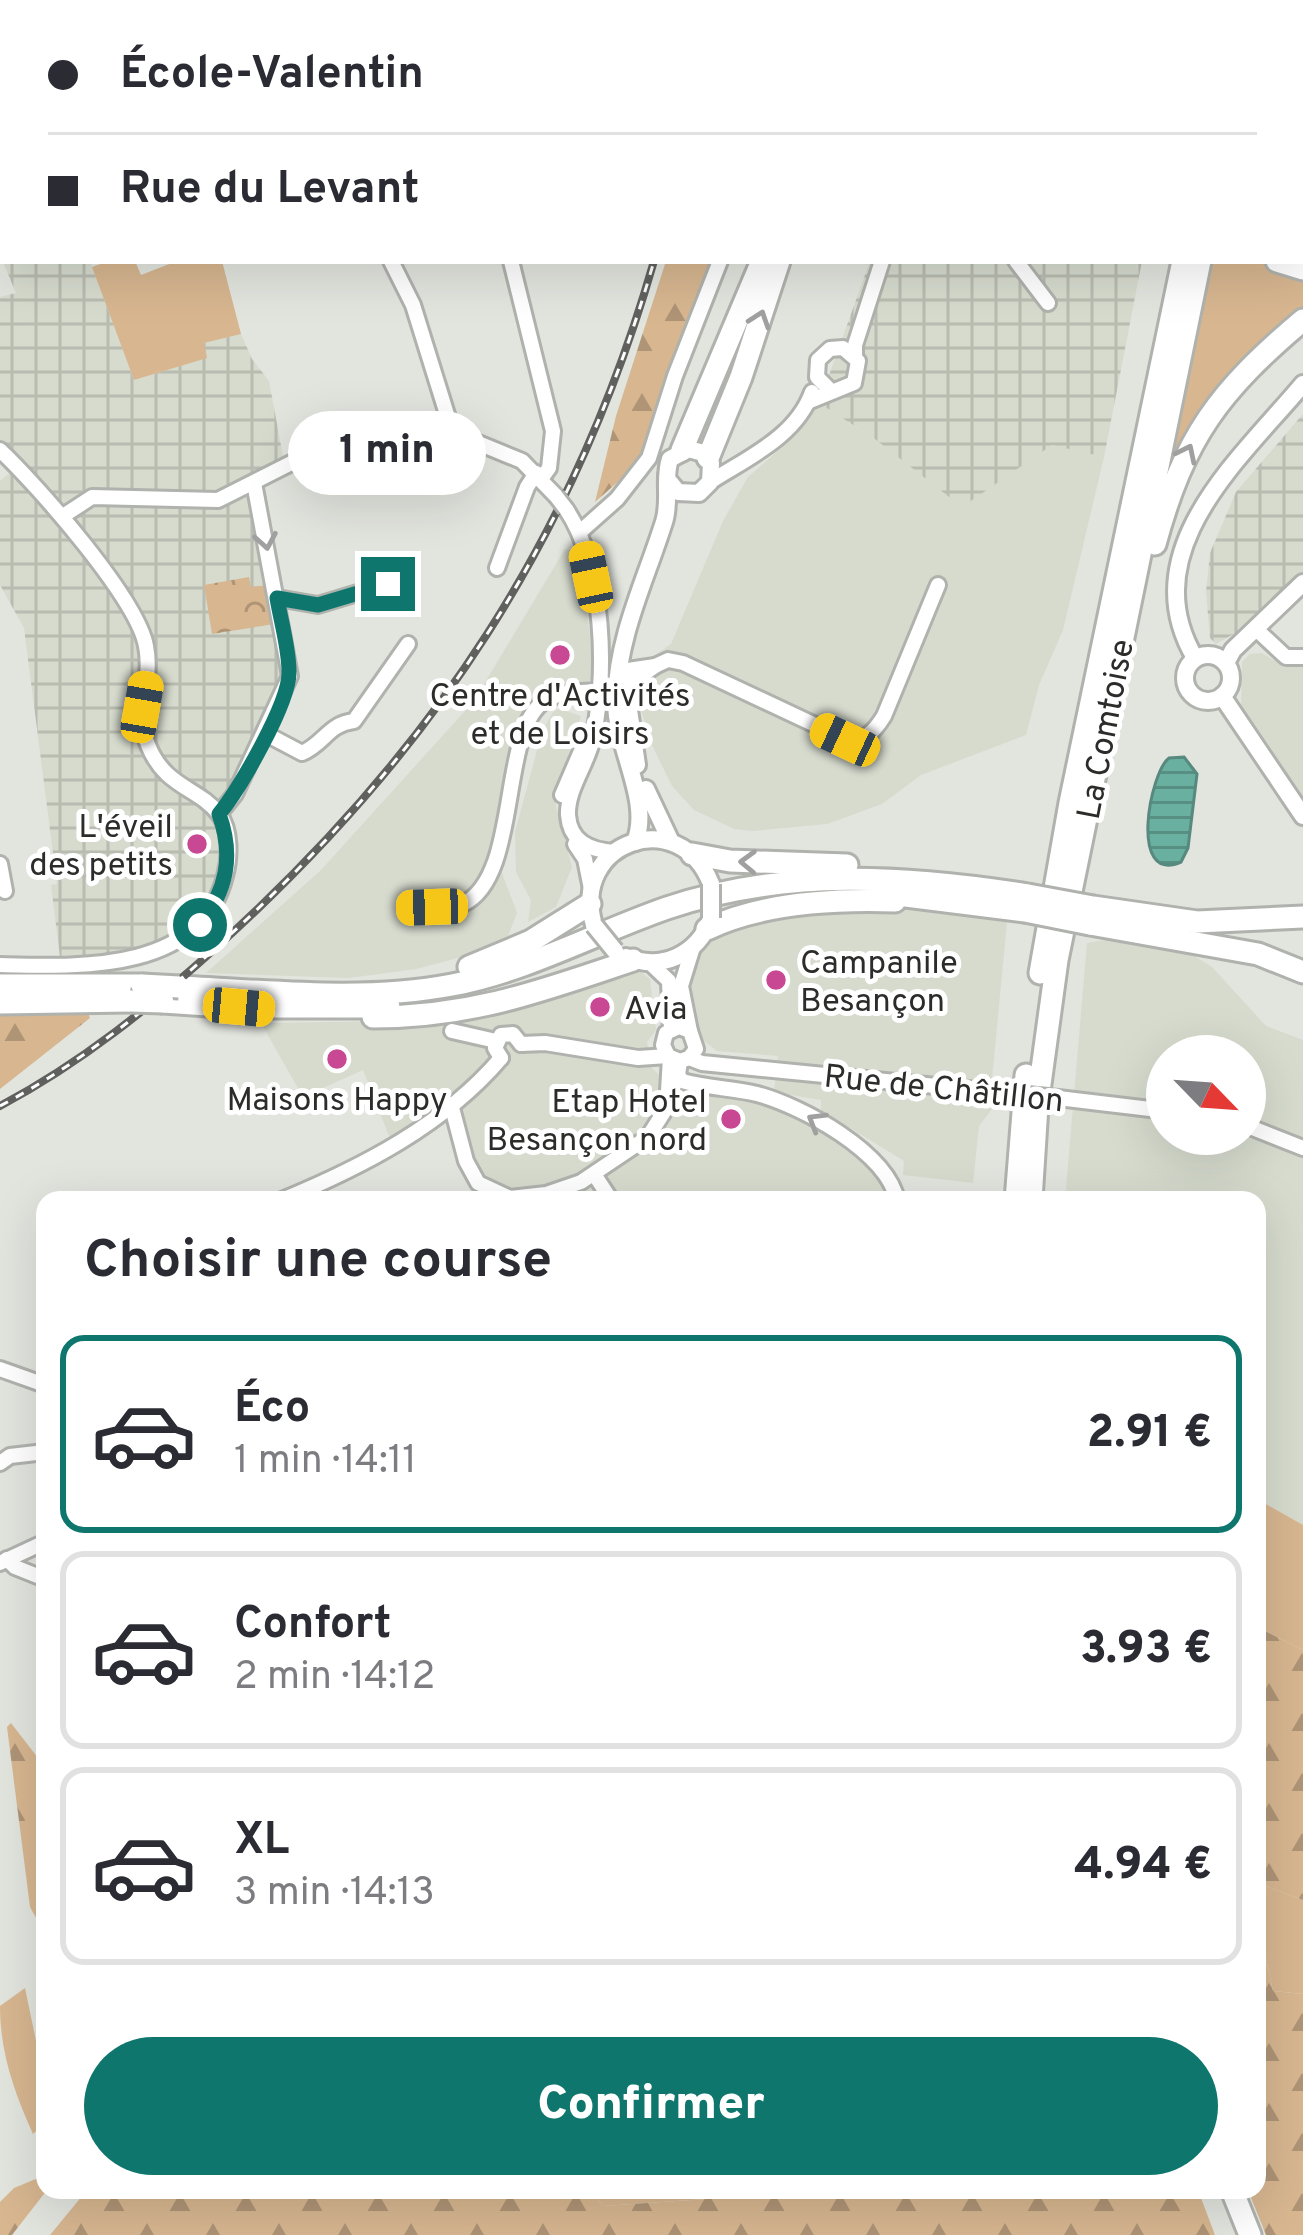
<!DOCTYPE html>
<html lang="fr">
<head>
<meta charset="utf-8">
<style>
  body { margin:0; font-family:Overpass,sans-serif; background:#f7f7f7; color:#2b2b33; height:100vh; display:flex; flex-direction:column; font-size:45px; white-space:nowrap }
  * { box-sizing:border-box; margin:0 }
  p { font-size:39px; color:#7c7c81 }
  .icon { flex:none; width:66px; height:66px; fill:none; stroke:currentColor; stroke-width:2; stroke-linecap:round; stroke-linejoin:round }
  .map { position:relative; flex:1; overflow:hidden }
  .drawer { position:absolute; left:36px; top:1191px; width:1230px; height:1008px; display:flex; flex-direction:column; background:#fff; border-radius:24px; box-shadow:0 12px 48px #0002 }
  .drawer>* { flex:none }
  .top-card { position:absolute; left:0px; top:0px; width:1305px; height:264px; box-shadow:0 12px 48px #0002; display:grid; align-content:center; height:264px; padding:0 48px; background:#fff }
  .needle { width:78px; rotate:115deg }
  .controls { position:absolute; left:1146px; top:1035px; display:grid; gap:24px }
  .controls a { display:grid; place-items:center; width:120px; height:120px; border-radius:50%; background:#fff; box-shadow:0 12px 48px #0002; font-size:60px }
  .end { position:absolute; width:54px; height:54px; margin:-27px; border:15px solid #0f766e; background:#fff; box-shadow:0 0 0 6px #fff }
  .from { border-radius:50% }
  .bubble { position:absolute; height:84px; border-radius:42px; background:#fff; box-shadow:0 12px 48px #0002; font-size:39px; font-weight:800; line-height:84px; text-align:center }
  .car { position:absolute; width:36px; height:72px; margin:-36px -18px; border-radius:15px; box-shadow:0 0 9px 3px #0007; background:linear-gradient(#f5c518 24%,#345 0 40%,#f5c518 0 76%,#345 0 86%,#f5c518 0) }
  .top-card b { display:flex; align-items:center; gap:42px; height:114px; font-size:45px }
  .top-card b+b { border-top:3px solid #e1e1e2 }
  .top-card i { width:30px; height:30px; background:#2b2b33 }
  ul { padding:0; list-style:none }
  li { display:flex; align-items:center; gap:36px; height:198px; margin:0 24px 18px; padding:0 24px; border:6px solid #e1e1e2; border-radius:24px }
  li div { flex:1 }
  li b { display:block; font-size:45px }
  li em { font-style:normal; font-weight:800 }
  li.active { border-color:#0f766e }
  li>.icon { width:108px; height:108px; stroke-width:1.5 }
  h2 { padding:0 48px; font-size:54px; line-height:144px }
  .cta { display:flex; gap:24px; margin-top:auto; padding:24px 48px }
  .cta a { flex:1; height:138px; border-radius:72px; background:#0f766e; color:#fff; font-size:48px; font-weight:800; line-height:138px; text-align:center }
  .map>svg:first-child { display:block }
  .built { fill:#d6dbce; fill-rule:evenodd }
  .industrial { fill:url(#industrial-grid) }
  .grass { fill:#d7b690 }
  .forest { fill:url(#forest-firs) }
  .park { fill:url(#park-crowns) }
  .water { fill:url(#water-rules); stroke:#57897e; stroke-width:3 }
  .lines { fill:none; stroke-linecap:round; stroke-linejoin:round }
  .minor-casing { stroke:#b0b2ad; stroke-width:20 }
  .major-casing { stroke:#b0b2ad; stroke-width:22 }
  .highway-casing { stroke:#b0b2ad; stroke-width:27 }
  .minor { stroke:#fff; stroke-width:14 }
  .major { stroke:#fff; stroke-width:16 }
  .highway { stroke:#fff; stroke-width:21 }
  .rail-casing { stroke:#60615e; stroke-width:8 }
  .rail { stroke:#fff; stroke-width:3; stroke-dasharray:9; stroke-linecap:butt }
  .minor-bridge-casing { stroke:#b0b2ad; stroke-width:20; stroke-linecap:butt }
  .major-bridge-casing { stroke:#b0b2ad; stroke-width:22; stroke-linecap:butt }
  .highway-bridge-casing { stroke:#b0b2ad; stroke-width:27; stroke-linecap:butt }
  .minor-bridge { stroke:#fff; stroke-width:14 }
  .major-bridge { stroke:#fff; stroke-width:16 }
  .highway-bridge { stroke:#fff; stroke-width:21 }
  .oneway { stroke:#a0a0a0 }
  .route { stroke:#0f766e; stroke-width:15 }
  .poi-dot { fill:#c84894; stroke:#fff; stroke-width:4.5 }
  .labels { text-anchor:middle; stroke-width:10; stroke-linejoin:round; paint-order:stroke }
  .poi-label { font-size:33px; fill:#2c2d2b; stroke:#fff }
  .street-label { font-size:33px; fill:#2c2d2b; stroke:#fff }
</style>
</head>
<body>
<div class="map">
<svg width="1303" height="2235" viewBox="0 0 1303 2235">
  <defs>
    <pattern id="industrial-grid" width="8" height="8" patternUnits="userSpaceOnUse" patternTransform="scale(3)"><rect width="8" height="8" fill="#d6dbce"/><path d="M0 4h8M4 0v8" fill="none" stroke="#b8bcb1"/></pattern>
    <pattern id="forest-firs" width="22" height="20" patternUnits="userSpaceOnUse" patternTransform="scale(3)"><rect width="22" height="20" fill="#d7b690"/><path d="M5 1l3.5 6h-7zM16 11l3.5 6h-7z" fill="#af9476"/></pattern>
    <pattern id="park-crowns" width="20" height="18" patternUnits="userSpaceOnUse" patternTransform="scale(3)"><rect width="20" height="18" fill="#d7b690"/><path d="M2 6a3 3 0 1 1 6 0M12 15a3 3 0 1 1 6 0" fill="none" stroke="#af9476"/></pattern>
    <pattern id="water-rules" width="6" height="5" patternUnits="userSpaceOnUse" patternTransform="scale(3)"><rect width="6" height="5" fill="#69b0a1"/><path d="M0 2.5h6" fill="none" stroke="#579083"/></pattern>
  </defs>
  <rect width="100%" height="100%" fill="#e2e4de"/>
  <g class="built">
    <polygon points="819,403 875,439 1052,444 1104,457 1063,630 1039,685 1026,735 921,775 882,804 827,824 752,831 734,829 694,810 672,786 651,743 635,689 648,660 671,644 723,521 748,477 787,443"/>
    <polygon points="565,549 578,551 595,670 588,685 555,694 530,731 499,865 517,913 508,936 484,951 416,969 349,978 206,973 321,870 474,701"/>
    <polygon points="1261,653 1282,664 1303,662 1303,800 1241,708 1242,662 1250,654"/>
    <polygon points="559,709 581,716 554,798 572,867 556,907 528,922 531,900 516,872 515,832 542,732 553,712"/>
    <polygon points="854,906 937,909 1007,922 992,1079 996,1104 979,1126 973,1183 903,1175 904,1161 821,1110 821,1100 774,1092 778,1056 717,1051 704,1041 694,1019 688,979 699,951 714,932 727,924"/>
    <path d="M1122,937L1173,947L1194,956L1212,967L1266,1026L1303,1040V1525L1257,1499V1200H1065L1087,943ZM1167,1056H1245V1134H1167Z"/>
    <polygon points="625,969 638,970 650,979 656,1030 647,1042 652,1068 659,1075 662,1086 763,1098 814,1122 881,1172 892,1200 492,1200 477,1193 447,1121 395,1151 363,1070 303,1097 261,1023 402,1021"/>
  </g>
  <g class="industrial">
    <polygon points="3,217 3,261 90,261 134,380 206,358 203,343 241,334 252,359 269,381 285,467 255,484 290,676 219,814 235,865 226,893 194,936 98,963 60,957 51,885 57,884 24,628 0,585 0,481 12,471 0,459 0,297 16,293 0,255"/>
    <polygon points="870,261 1142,261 1104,457 1052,445 962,507 875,439 819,403"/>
    <polygon points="1303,414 1303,573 1246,627 1216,644 1210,638 1206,592 1210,553 1236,492"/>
  </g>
  <g class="grass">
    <polygon points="109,261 135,261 141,275 177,261 222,261 241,334 204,343 207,358 134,380 92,267"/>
    <polygon points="1210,261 1267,261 1303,274 1303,313 1166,481"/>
    <polygon points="1257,1499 1303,1525 1303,1650 1257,1627"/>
    <polygon points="1257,1883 1303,1900 1303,1994 1273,1991 1257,1917"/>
    <path d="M25,1988L45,2084V2123L33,2134C14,2092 0,2052 0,2006Z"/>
    <polygon points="592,2190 749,2190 721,2198 603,2206"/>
  </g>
  <g class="forest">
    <polygon points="666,261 715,261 636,466 595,502 616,416"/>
    <polygon points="88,1013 90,1018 0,1089 0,1015"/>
    <polygon points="1257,1627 1303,1650 1303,1900 1257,1883"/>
    <polygon points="11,1723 45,1767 45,1923 40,1925 30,1907 7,1727"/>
    <polygon points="1257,1917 1273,1991 1303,1994 1303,2235 1266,2235 1248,2190 1257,2190"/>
    <polygon points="38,2178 47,2190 12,2235 0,2235 0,2202 14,2188"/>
    <polygon points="87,2190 592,2190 603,2206 721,2198 749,2190 1198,2190 1215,2235 50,2235"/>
  </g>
  <polygon class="park" points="249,577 251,587 267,585 274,624 212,634 204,585"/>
  <path class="water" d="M1184,757L1197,774L1188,848L1181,862C1128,885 1150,772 1169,758Z"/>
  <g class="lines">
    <defs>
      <g id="minor">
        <polyline points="348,0 348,3"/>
        <polyline points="571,0 573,3"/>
        <polyline points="38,3 39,0"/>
        <polyline points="385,3 393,0"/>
        <polyline points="820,3 821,0"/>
        <polyline points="0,66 3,62"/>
        <polyline points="0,226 3,225"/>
        <polyline points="391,261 413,305 450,424 466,438 522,461 556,496"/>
        <polyline points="511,261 553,431 549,468 541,479"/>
        <polyline points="1016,261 1048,303"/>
        <polyline points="855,357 855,345 882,261"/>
        <polyline points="810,401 854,383 858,361 843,348 830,349 818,360 817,377 830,390"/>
        <path d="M0,450C37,485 137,598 146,646C153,680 135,712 148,745C165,788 198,787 219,814C231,830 230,858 225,876C201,973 79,967 0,965"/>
        <path d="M710,482C747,458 796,437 812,392"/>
        <path d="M566,509C604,566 609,679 591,745C585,767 567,791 568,815C570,842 590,850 613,852"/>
        <polyline points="63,516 92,497 218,500 305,456 333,426 341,422 360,426 409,459 433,459 477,443"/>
        <polyline points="581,531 617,499 649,458 675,376 720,261"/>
        <polyline points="497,568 527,487 536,473"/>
        <polyline points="277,598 318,605 387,584"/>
        <polyline points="1257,630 1286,657 1303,657"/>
        <path d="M655,666L668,660L683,663L845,739C865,742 874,732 884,716L938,585"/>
        <polyline points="619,687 628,670 655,666 635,680 627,693"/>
        <path d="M266,734L302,753C324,744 328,724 354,721L408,644"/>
        <polyline points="562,795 584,744"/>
        <polyline points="219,814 235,794 290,676 254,483"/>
        <polyline points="575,844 585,859 591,889"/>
        <polyline points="0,864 5,891"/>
        <path d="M406,908C424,907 447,911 463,904C522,876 498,728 546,700C562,691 585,692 602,691"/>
        <polyline points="650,963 669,981 671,1030"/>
        <polyline points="452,1031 496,1041"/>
        <polyline points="690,1031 681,986 693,947"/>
        <polyline points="521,1044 545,1043 638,1058 668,1056 680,1061 689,1058 696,1049 690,1031 679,1027 666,1033 663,1045 668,1056"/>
        <polyline points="501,1058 495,1048 501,1035 513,1034 521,1044"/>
        <polyline points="689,1058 702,1063 997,1092"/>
        <path d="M680,1061L678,1075L682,1081C707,1088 733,1088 757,1094C802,1106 887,1152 897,1200"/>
        <polyline points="1058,1098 1167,1111"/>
        <polyline points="451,1104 466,1161 478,1183 510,1198 546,1194 581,1182 648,1137 667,1107 670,1058"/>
        <polyline points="1245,1125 1303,1148"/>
        <polyline points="594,1174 611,1200"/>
        <path d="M282,1200C362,1167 444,1125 501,1058"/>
        <polyline points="0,1369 45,1385"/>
        <polyline points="0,1463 10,1456 45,1452"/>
        <polyline points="7,1559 15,1567 45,1579"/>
        <polyline points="0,1563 45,1542"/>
      </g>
      <g id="major">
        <circle cx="1208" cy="678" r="23"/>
        <path d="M1195,658C1132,551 1240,459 1303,384"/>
        <polyline points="1226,663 1233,650 1303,583"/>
        <polyline points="627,696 637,765"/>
        <polyline points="1222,696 1303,816"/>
        <polyline points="646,789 671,842"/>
        <path d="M635,842C652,800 615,748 616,699C618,635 645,582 664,522C671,501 663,479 670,459L689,449L703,453L711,463L710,482L699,493L678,492L668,480"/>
        <path d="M594,925C569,842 680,803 711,884"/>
        <path d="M626,957C662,971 697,955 711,919"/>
      </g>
      <g id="highway">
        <polyline points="967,3 977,0"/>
        <polyline points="1241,3 1241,0"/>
        <polyline points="1256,3 1257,0"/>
        <polyline points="1302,86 1303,86"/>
        <polyline points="1277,261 1303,269"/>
        <polyline points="682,450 762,261"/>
        <polyline points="708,458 741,377 779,261"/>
        <path d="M1155,544C1184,437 1219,391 1303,320"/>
        <polyline points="692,854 730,861 847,865"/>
        <polyline points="882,893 1025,911"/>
        <polyline points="1093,907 1197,922 1303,917"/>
        <polyline points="1090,924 1258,954 1303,972"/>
        <path d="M707,929C761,903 835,899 895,901"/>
        <polyline points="469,967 531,941 590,904"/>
        <polyline points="1040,973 1070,803 1183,261"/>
        <polyline points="0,985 142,985"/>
        <path d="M179,987C269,991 362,1002 452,985C527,971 595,933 667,908C786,868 906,876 1028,895"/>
        <polyline points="163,1002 252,1008"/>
        <polyline points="0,1003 130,1001"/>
        <polyline points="239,1007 389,1007"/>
        <path d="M373,1017C472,1017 541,991 633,960"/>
        <polyline points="1016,1200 1026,1075"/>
        <polyline points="1031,1200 1037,1106 1057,960 1200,261"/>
        <polyline points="1232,2190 1250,2235"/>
      </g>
    </defs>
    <use href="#minor" class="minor-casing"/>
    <use href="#major" class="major-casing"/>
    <use href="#highway" class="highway-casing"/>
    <use href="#minor" class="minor"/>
    <use href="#major" class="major"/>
    <use href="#highway" class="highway"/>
    <defs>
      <g id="rail">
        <polyline points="713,3 714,0"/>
        <path d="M0,1106C81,1063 152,1006 220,944C433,751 574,539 654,261"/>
      </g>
    </defs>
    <use href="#rail" class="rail-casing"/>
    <use href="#rail" class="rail"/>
    <defs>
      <g id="minor-bridge">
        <polyline points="556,496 566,509"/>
        <polyline points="997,1092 1058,1098"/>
      </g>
      <g id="major-bridge">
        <polyline points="711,918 711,884"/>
        <polyline points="594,925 615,951"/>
      </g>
      <g id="highway-bridge">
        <polyline points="1028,895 1093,907"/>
        <polyline points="1025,911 1090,924"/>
        <polyline points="142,985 179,987"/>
        <polyline points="130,1001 163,1002"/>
      </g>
    </defs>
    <use href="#minor-bridge" class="minor-bridge-casing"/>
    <use href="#major-bridge" class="major-bridge-casing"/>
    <use href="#highway-bridge" class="highway-bridge-casing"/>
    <use href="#minor-bridge" class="minor-bridge"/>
    <use href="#major-bridge" class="major-bridge"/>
    <use href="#highway-bridge" class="highway-bridge"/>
  </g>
  <defs><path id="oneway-chevron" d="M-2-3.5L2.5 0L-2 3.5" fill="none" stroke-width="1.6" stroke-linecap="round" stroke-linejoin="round" transform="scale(3)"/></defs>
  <g class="oneway">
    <use href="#oneway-chevron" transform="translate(760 319) rotate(-71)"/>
    <use href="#oneway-chevron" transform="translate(1187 453) rotate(-64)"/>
    <use href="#oneway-chevron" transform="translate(266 541) rotate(80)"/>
    <use href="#oneway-chevron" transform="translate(748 862) rotate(-178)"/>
    <use href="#oneway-chevron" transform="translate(816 1121) rotate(-149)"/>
  </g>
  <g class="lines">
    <path class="route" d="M200,925C227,890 234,856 219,814C239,790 290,702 289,672C289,648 281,622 277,598L318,605L388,584"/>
  </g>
  <g class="poi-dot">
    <circle cx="560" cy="655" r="12"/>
    <circle cx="197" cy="844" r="12"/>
    <circle cx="776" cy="980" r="12"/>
    <circle cx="600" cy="1007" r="12"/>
    <circle cx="337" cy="1059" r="12"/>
    <circle cx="731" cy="1119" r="12"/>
  </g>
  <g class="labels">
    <g class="poi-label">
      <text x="560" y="706">Centre d'Activités<tspan x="560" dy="38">et de Loisirs</tspan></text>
      <text x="173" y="837" text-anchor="end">L'éveil<tspan x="173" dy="38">des petits</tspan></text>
      <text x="800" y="973" text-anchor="start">Campanile<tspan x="800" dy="38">Besançon</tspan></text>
      <text x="624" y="1019" text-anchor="start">Avia</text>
      <text x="337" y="1110">Maisons Happy</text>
      <text x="707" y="1112" text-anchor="end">Etap Hotel<tspan x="707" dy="38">Besançon nord</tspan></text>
    </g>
    <g class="street-label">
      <text transform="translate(1104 729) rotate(-79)" y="12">La Comtoise</text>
      <text transform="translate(944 1087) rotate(6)" y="12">Rue de Châtillon</text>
    </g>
  </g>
</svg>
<div class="controls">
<a><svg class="needle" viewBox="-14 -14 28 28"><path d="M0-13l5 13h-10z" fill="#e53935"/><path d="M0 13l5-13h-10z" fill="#7c7c81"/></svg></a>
</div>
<i class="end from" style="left:200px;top:925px"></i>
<i class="end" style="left:388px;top:584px"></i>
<div class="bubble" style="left:288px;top:411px;width:198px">1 min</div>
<i class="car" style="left:591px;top:577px;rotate:348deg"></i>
<i class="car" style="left:142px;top:707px;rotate:10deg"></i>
<i class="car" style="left:845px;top:740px;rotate:295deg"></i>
<i class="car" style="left:432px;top:907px;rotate:268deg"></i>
<i class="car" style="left:239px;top:1007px;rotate:95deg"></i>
<div class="top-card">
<b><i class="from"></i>École-Valentin</b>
<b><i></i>Rue du Levant</b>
</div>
<section class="drawer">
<h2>Choisir une course</h2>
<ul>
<li class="active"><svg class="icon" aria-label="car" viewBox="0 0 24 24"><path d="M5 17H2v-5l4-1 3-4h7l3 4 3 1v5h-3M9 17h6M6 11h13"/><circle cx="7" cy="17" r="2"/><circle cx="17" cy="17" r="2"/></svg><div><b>Éco</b><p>1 min · 14:11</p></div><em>2.91 €</em></li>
<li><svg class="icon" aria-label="car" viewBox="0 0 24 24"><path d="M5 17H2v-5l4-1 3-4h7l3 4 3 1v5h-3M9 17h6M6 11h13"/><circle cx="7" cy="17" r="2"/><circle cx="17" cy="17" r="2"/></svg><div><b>Confort</b><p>2 min · 14:12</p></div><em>3.93 €</em></li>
<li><svg class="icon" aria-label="car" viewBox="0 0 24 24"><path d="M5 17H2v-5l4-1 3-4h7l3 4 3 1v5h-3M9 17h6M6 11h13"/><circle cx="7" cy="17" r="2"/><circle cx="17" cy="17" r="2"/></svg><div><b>XL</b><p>3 min · 14:13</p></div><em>4.94 €</em></li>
</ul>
<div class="cta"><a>Confirmer</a></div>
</section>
</div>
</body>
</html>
